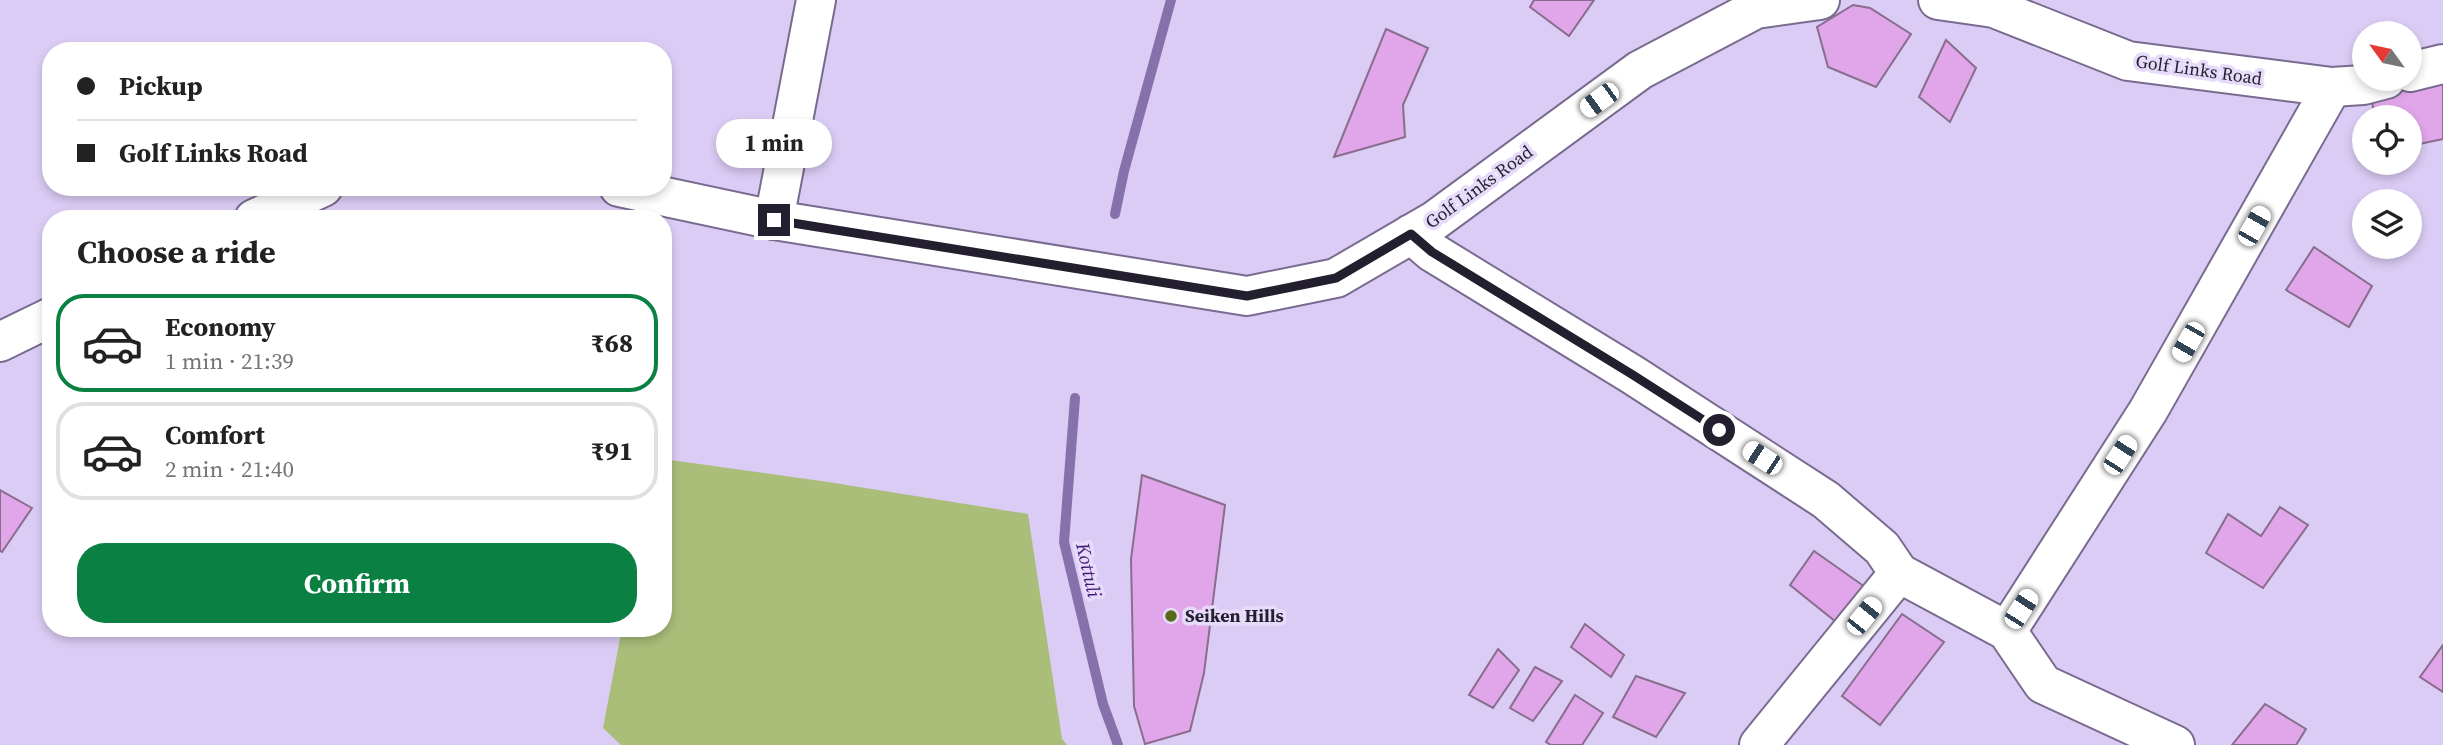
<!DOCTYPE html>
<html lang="en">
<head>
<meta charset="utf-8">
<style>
  body { margin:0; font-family:"Source Serif 4",serif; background:#f6f6f6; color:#222; height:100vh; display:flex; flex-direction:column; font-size:26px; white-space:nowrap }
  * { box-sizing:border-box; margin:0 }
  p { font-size:23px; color:#767676 }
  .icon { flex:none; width:38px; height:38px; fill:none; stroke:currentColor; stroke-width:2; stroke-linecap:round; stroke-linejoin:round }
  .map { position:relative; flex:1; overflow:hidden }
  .panel { position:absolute; left:42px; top:210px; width:630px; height:427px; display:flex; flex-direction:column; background:#fff; border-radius:28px; box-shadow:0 4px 10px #0003 }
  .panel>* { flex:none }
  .guide { position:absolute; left:42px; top:42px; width:630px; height:154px; border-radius:28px; box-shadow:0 4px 10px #0003; display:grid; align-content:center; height:154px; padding:0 35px; background:#fff }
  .needle { width:46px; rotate:303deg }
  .controls { position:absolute; left:2352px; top:21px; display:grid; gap:14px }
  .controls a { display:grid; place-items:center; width:70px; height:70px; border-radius:50%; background:#fff; box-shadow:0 4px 10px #0003; font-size:35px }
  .end { position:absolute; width:32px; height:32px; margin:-16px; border:9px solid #241f2e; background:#fff; box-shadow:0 0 0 4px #fff }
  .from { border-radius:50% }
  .bubble { position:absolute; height:49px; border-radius:24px; background:#fff; box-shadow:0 4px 10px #0003; font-size:23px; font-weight:700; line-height:49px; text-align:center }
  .car { position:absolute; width:21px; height:42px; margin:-21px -10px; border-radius:9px; box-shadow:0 0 5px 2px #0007; background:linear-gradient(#fff 24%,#345 0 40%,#fff 0 76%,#345 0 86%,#fff 0) }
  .guide b { display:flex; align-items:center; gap:24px; height:66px; font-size:26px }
  .guide b+b { border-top:2px solid #e0e0e0 }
  .guide i { width:18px; height:18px; background:#222 }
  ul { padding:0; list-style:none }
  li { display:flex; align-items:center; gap:21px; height:98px; margin:0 14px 10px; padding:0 21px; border:4px solid #e0e0e0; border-radius:28px }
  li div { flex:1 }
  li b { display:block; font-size:26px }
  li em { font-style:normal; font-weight:700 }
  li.on { border-color:#0b8043 }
  li>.icon { width:63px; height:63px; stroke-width:1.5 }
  h2 { padding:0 35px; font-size:32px; line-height:84px }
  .cta { display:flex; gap:14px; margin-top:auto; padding:14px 35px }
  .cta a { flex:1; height:80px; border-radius:28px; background:#0b8043; color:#fff; font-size:28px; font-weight:700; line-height:80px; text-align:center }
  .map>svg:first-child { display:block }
  .green { fill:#aabd79 }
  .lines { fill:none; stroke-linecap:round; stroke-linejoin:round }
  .stream { stroke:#8771aa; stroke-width:10 }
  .building { fill:#e0a6e9; stroke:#886d8d; stroke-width:2 }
  .minor-casing { stroke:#796b8f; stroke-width:42 }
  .secondary-casing { stroke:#796b8f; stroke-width:42 }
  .minor { stroke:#fff; stroke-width:38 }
  .secondary { stroke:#fff; stroke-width:38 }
  .route { stroke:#241f2e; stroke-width:9 }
  .poi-dot { fill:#586a17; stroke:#e7dbfc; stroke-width:2.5 }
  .labels { text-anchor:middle; stroke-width:7; stroke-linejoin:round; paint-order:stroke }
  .street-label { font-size:18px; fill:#241f2e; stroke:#e7dbfc }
  .poi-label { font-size:18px; font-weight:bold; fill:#241f2e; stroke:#e7dbfc; text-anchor:start }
  .water-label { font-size:19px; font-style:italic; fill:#441870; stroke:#e7dbfc }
</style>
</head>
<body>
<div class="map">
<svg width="2443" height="745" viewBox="0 0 2443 745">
  <rect width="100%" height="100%" fill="#dbccf5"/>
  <polygon class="green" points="663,459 828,482 1028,514 1062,739 1067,745 621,745 603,728 622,628 663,628"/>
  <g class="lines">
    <g class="stream">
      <polyline points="1115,214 1124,171 1171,0"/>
      <polyline points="1075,398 1064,542 1103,704 1118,745"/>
    </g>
  </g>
  <g class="building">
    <polygon points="1534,0 1594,0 1569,36 1530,7"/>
    <polygon points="1853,5 1870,8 1911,34 1876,87 1828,67 1817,27"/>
    <polygon points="1386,29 1428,48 1403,105 1405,137 1334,157"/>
    <polygon points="1946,40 1976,68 1950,122 1919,97"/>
    <polygon points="2443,81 2443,139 2410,146 2410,117 2375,117 2371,97"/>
    <polygon points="2314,247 2372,286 2349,327 2286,290"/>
    <polygon points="1142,475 1225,505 1204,673 1190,731 1145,744 1134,706 1131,559"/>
    <polygon points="0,490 32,508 2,552 0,551"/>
    <polygon points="2280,507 2308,525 2263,588 2206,553 2228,514 2261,536"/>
    <polygon points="1814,551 1865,587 1841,626 1790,585"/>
    <polygon points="1902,614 1944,642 1880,725 1842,696"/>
    <polygon points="1585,624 1624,655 1611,677 1571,647"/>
    <polygon points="2443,645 2443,692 2420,677"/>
    <polygon points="1498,649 1519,670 1493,708 1469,695"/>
    <polygon points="1535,667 1562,681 1533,721 1510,708"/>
    <polygon points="1636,676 1685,693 1656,737 1613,717"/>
    <polygon points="1575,695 1603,713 1582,745 1551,745 1546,742"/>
    <polygon points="2265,704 2306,729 2296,745 2232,745"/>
  </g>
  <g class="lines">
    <defs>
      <g id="minor">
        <polyline points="774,220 816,0"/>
        <polyline points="1411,234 1432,252 1633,375 1826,500 1882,548 1899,573 2007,631 2043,684 2175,745"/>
        <polyline points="2007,631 2148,411 2332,87"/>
        <polyline points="1759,745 1899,573"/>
      </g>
      <g id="secondary">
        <polyline points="1938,0 1994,8 2128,61 2332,87 2363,85 2386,79"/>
        <polyline points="2410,72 2443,64"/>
        <polyline points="619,187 774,220 1247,296 1336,278 1434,221 1640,70 1756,9 1820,0"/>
        <polyline points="254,219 323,187"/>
        <polyline points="0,342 51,317"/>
      </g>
    </defs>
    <use href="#minor" class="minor-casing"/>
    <use href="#secondary" class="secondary-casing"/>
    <use href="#minor" class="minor"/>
    <use href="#secondary" class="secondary"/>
  </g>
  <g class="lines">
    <polyline class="route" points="774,220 1247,296 1336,278 1411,234 1432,252 1633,375 1719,430"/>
  </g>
  <circle class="poi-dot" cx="1171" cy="616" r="7"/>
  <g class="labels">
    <g class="street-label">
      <text transform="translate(2199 70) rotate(8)" y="6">Golf Links Road</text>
      <text transform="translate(1479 187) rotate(-36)" y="6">Golf Links Road</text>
    </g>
    <g class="poi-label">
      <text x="1185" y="622">Seiken Hills</text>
    </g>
    <g class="water-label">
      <text transform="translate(1089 570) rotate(77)" y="7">Kottuli</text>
    </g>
  </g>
</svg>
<div class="controls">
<a><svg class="needle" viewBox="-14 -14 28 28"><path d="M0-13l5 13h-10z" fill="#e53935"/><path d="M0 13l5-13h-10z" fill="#767676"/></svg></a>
<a><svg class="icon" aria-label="locate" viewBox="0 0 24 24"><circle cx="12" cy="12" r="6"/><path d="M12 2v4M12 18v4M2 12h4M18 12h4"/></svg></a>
<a><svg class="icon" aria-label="layers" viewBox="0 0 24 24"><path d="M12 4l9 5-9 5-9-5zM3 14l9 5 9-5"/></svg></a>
</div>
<i class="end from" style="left:1719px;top:430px"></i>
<i class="end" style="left:774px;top:220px"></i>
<div class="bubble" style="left:716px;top:119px;width:116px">1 min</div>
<i class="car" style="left:1599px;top:100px;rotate:234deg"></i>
<i class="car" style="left:2254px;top:226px;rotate:30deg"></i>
<i class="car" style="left:2188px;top:342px;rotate:210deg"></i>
<i class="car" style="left:2120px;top:455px;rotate:33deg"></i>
<i class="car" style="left:1762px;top:458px;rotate:303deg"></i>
<i class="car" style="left:2021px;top:609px;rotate:33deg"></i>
<i class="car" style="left:1864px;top:616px;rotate:39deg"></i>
<div class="guide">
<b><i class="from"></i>Pickup</b>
<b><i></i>Golf Links Road</b>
</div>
<section class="panel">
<h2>Choose a ride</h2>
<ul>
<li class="on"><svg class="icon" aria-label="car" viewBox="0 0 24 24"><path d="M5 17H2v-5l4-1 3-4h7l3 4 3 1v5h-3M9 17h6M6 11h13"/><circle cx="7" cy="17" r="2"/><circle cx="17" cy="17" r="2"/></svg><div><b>Economy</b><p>1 min · 21:39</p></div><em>₹68</em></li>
<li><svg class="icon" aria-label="car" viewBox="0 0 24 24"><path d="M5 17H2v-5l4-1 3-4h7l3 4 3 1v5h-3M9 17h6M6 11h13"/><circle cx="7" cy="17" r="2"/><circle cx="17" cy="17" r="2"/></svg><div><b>Comfort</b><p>2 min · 21:40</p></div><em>₹91</em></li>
</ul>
<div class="cta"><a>Confirm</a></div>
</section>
</div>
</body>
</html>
